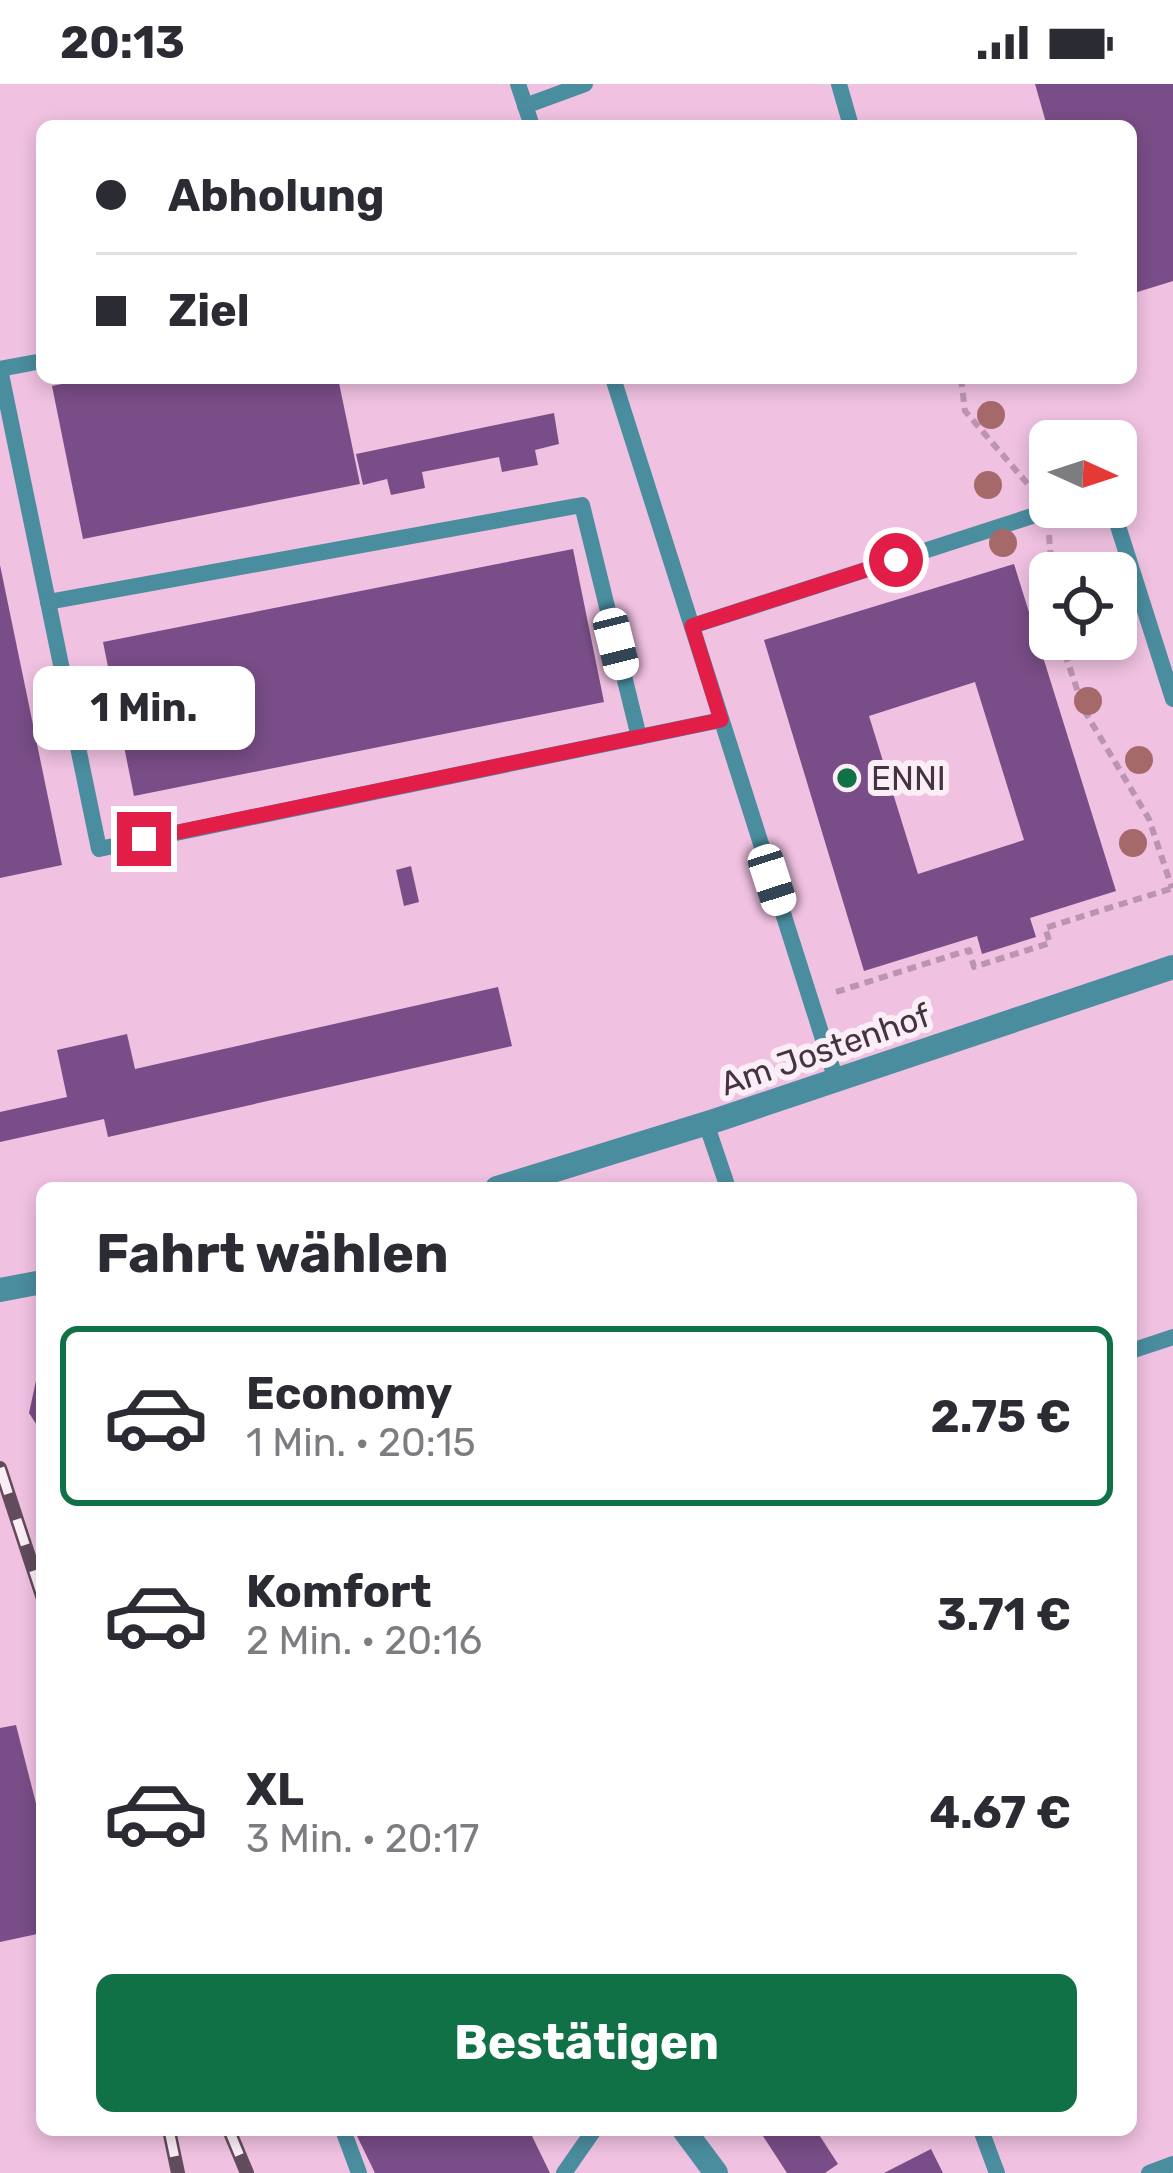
<!DOCTYPE html>
<html lang="de">
<head>
<meta charset="utf-8">
<style>
  body { margin:0; font-family:Rubik,sans-serif; background:#f7f7f7; color:#2b2b33; height:100vh; display:flex; flex-direction:column; font-size:45px; white-space:nowrap }
  * { box-sizing:border-box; margin:0 }
  p { font-size:39px; color:#7c7c81 }
  .icon { flex:none; width:66px; height:66px; fill:none; stroke:currentColor; stroke-width:2; stroke-linecap:round; stroke-linejoin:round }
  .map { position:relative; flex:1; overflow:hidden }
  .panel { position:absolute; left:36px; top:1098px; width:1101px; height:954px; display:flex; flex-direction:column; background:#fff; border-radius:18px; box-shadow:0 6px 18px #0003 }
  .panel>* { flex:none }
  .hud { position:absolute; left:36px; top:36px; width:1101px; height:264px; border-radius:18px; box-shadow:0 6px 18px #0003; display:grid; align-content:center; height:264px; padding:0 60px; background:#fff }
  .needle { width:78px; rotate:93deg }
  .fabs { position:absolute; left:1029px; top:336px; display:grid; gap:24px }
  .fabs a { display:grid; place-items:center; width:108px; height:108px; border-radius:18px; background:#fff; box-shadow:0 6px 18px #0003; font-size:60px }
  .end { position:absolute; width:54px; height:54px; margin:-27px; border:15px solid #e11d48; background:#fff; box-shadow:0 0 0 6px #fff }
  .from { border-radius:50% }
  .bubble { position:absolute; height:84px; border-radius:18px; background:#fff; box-shadow:0 6px 18px #0003; font-size:39px; font-weight:700; line-height:84px; text-align:center }
  .car { position:absolute; width:36px; height:72px; margin:-36px -18px; border-radius:15px; box-shadow:0 0 9px 3px #0007; background:linear-gradient(#fff 24%,#345 0 40%,#fff 0 76%,#345 0 86%,#fff 0) }
  .hud b { display:flex; align-items:center; gap:42px; height:114px; font-size:45px }
  .hud b+b { border-top:3px solid #e1e1e2 }
  .hud i { width:30px; height:30px; background:#2b2b33 }
  ul { padding:0; list-style:none }
  li { display:flex; align-items:center; gap:36px; height:180px; margin:0 24px 18px; padding:0 36px; border:6px solid transparent; border-radius:18px }
  li div { flex:1 }
  li b { display:block; font-size:45px }
  li em { font-style:normal; font-weight:700 }
  li.active { border-color:#107046 }
  li>.icon { width:108px; height:108px; stroke-width:1.5 }
  h2 { padding:0 60px; font-size:54px; line-height:144px }
  .cta { display:flex; gap:24px; margin-top:auto; padding:24px 60px }
  .cta a { flex:1; height:138px; border-radius:18px; background:#107046; color:#fff; font-size:48px; font-weight:700; line-height:138px; text-align:center }
  .status { display:flex; justify-content:space-between; align-items:center; height:84px; padding:0 60px; background:#fff; direction:ltr }
  .status svg { height:33px; fill:currentColor }
  .map>svg:first-child { display:block }
  .building { fill:#794d87; fill-rule:evenodd }
  .lines { fill:none; stroke-linecap:round; stroke-linejoin:round }
  .path { stroke:#bb95af; stroke-width:6; stroke-dasharray:9 6; stroke-linecap:butt }
  .lane { stroke:#4a8d9f; stroke-width:16 }
  .street { stroke:#4a8d9f; stroke-width:24 }
  .rail-casing { stroke:#624b5b; stroke-width:14 }
  .rail { stroke:#fceef7; stroke-width:9; stroke-dasharray:27; stroke-linecap:butt }
  .tree { fill:#a5696a }
  .route { stroke:#e11d48; stroke-width:15 }
  .poi-dot { fill:#107046; stroke:#fceef7; stroke-width:4.5 }
  .labels { text-anchor:middle; stroke-width:12; stroke-linejoin:round; paint-order:stroke }
  .poi-label { font-size:33px; fill:#453340; stroke:#fceef7; text-anchor:start }
  .street-label { font-size:33px; fill:#453340; stroke:#fceef7 }
</style>
</head>
<body>
<div class="status"><b>20:13</b><svg viewBox="0 0 49 12"><path d="M0 12V9h3v3zM5 12V6h3v6zM10 12V3h3v9zM15 12V0h3v12zM26 1h20v11H26zM47 4h2v5h-2z"/></svg></div>
<div class="map">
<svg width="1173" height="2089" viewBox="0 0 1173 2089">
  <rect width="100%" height="100%" fill="#f0c1e1"/>
  <g class="building">
    <polygon points="1035,0 1173,0 1173,197 1131,210 1131,42 1047,42"/>
    <polygon points="92,294 338,294 360,400 83,455 52,302"/>
    <polygon points="554,329 559,360 535,366 538,381 502,388 499,373 422,388 425,404 391,411 387,395 363,401 356,370"/>
    <polygon points="573,465 604,618 134,712 103,558"/>
    <path d="M1014,480L1116,807L1030,834L1036,853L982,870L977,852L864,887L764,556ZM975,598L1024,756L918,790L869,632Z"/>
    <polygon points="0,481 62,781 0,794"/>
    <polygon points="411,782 419,818 404,822 396,786"/>
    <polygon points="498,903 512,962 108,1053 104,1035 0,1058 0,1028 67,1013 57,966 127,950 135,985"/>
    <polygon points="42,1288 42,1349 29,1329 37,1292"/>
    <polygon points="16,1641 42,1743 42,1849 0,1858 0,1644"/>
    <polygon points="370,2046 529,2046 550,2089 375,2089 357,2052"/>
    <polygon points="759,2046 816,2046 838,2080 825,2089 787,2089"/>
    <polygon points="931,2065 943,2089 884,2089"/>
  </g>
  <g class="lines">
    <g class="path">
      <polyline points="961,294 965,327 1032,405"/>
      <polyline points="1049,451 1052,489"/>
      <polyline points="1060,555 1084,626 1149,735 1172,804"/>
      <polyline points="836,908 969,866 974,883 1050,859 1045,844 1173,804"/>
    </g>
    <g class="lane">
      <polyline points="518,0 532,42"/>
      <polyline points="839,0 851,42"/>
      <polyline points="525,22 585,0"/>
      <polyline points="42,277 0,285 99,765 721,636"/>
      <polyline points="613,294 836,996"/>
      <polyline points="1112,423 1173,615"/>
      <polyline points="48,518 582,421 639,653"/>
      <polyline points="692,542 1060,423"/>
      <polyline points="706,1039 728,1104"/>
      <polyline points="1131,1267 1173,1253"/>
      <polyline points="343,2046 359,2089"/>
      <polyline points="981,2046 997,2089"/>
      <polyline points="564,2089 594,2046"/>
      <polyline points="1149,2089 1173,2080"/>
    </g>
    <g class="street">
      <polyline points="497,1104 717,1036 1173,883"/>
      <polyline points="0,1206 42,1198"/>
      <polyline points="684,2046 716,2089"/>
    </g>
    <defs>
      <g id="rail">
        <polyline points="0,1384 42,1512"/>
        <polyline points="169,2046 178,2089"/>
        <polyline points="229,2046 247,2089"/>
      </g>
    </defs>
    <use href="#rail" class="rail-casing"/>
    <use href="#rail" class="rail"/>
  </g>
  <g class="tree">
    <circle cx="991" cy="331" r="14"/>
    <circle cx="988" cy="401" r="14"/>
    <circle cx="1003" cy="459" r="14"/>
    <circle cx="1088" cy="617" r="14"/>
    <circle cx="1139" cy="676" r="14"/>
    <circle cx="1133" cy="759" r="14"/>
  </g>
  <g class="lines">
    <polyline class="route" points="144,755 721,636 692,542 896,476"/>
  </g>
  <circle class="poi-dot" cx="847" cy="694" r="12"/>
  <g class="labels">
    <g class="poi-label">
      <text x="871" y="706">ENNI</text>
    </g>
    <g class="street-label">
      <text transform="translate(825 965) rotate(-19)" y="12">Am Jostenhof</text>
    </g>
  </g>
</svg>
<div class="fabs">
<a><svg class="needle" viewBox="-14 -14 28 28"><path d="M0-13l5 13h-10z" fill="#e53935"/><path d="M0 13l5-13h-10z" fill="#7c7c81"/></svg></a>
<a><svg class="icon" aria-label="locate" viewBox="0 0 24 24"><circle cx="12" cy="12" r="6"/><path d="M12 2v4M12 18v4M2 12h4M18 12h4"/></svg></a>
</div>
<i class="end from" style="left:896px;top:476px"></i>
<i class="end" style="left:144px;top:755px"></i>
<div class="bubble" style="left:33px;top:582px;width:222px">1 Min.</div>
<i class="car" style="left:616px;top:560px;rotate:166deg"></i>
<i class="car" style="left:772px;top:796px;rotate:162deg"></i>
<div class="hud">
<b><i class="from"></i>Abholung</b>
<b><i></i>Ziel</b>
</div>
<section class="panel">
<h2>Fahrt wählen</h2>
<ul>
<li class="active"><svg class="icon" aria-label="car" viewBox="0 0 24 24"><path d="M5 17H2v-5l4-1 3-4h7l3 4 3 1v5h-3M9 17h6M6 11h13"/><circle cx="7" cy="17" r="2"/><circle cx="17" cy="17" r="2"/></svg><div><b>Economy</b><p>1 Min. · 20:15</p></div><em>2.75 €</em></li>
<li><svg class="icon" aria-label="car" viewBox="0 0 24 24"><path d="M5 17H2v-5l4-1 3-4h7l3 4 3 1v5h-3M9 17h6M6 11h13"/><circle cx="7" cy="17" r="2"/><circle cx="17" cy="17" r="2"/></svg><div><b>Komfort</b><p>2 Min. · 20:16</p></div><em>3.71 €</em></li>
<li><svg class="icon" aria-label="car" viewBox="0 0 24 24"><path d="M5 17H2v-5l4-1 3-4h7l3 4 3 1v5h-3M9 17h6M6 11h13"/><circle cx="7" cy="17" r="2"/><circle cx="17" cy="17" r="2"/></svg><div><b>XL</b><p>3 Min. · 20:17</p></div><em>4.67 €</em></li>
</ul>
<div class="cta"><a>Bestätigen</a></div>
</section>
</div>
</body>
</html>
